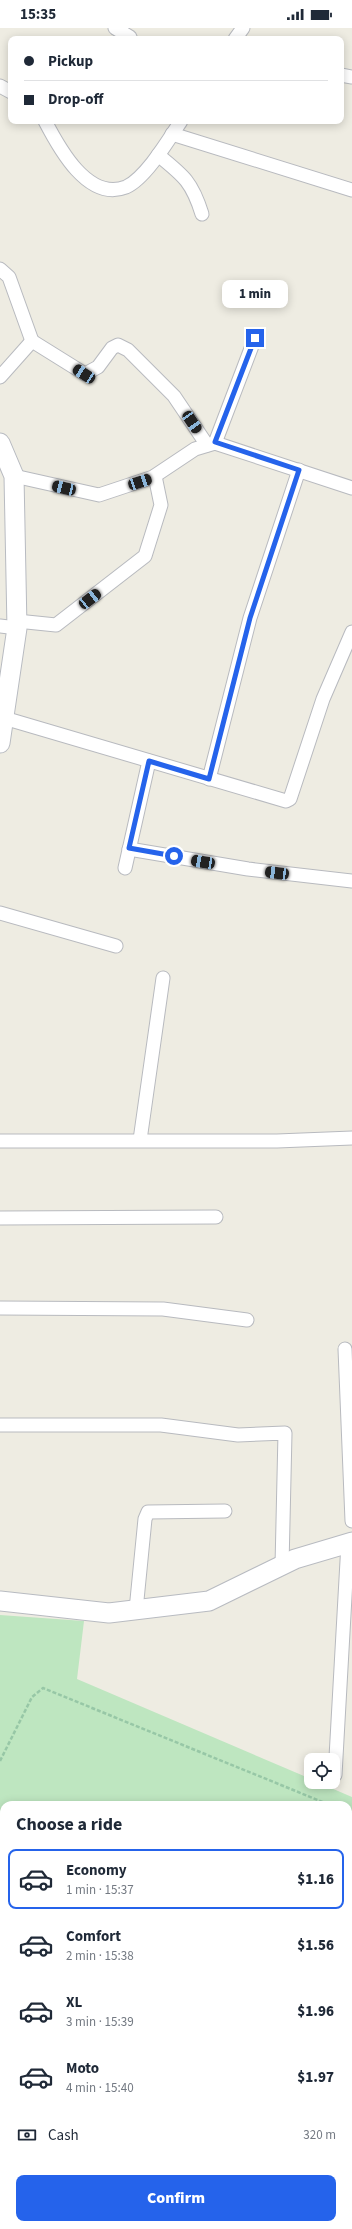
<!DOCTYPE html>
<html lang="en">
<head>
<meta charset="utf-8">
<style>
  body { margin:0; font-family:"Source Sans 3",sans-serif; background:#f2f2f3; color:#1f2937; height:100vh; display:flex; flex-direction:column; font-size:15px; white-space:nowrap }
  * { box-sizing:border-box; margin:0 }
  p { font-size:13px; color:#747a83 }
  .icon { flex:none; width:22px; height:22px; fill:none; stroke:currentColor; stroke-width:2; stroke-linecap:round; stroke-linejoin:round }
  .map { position:relative; flex:1; overflow:hidden }
  .side { position:absolute; left:0px; top:1773px; width:352px; height:428px; display:flex; flex-direction:column; background:#fff; border-radius:12px 12px 0 0; box-shadow:0 2px 10px #0003 }
  .side>* { flex:none }
  .banner { position:absolute; left:8px; top:8px; width:336px; height:88px; border-radius:8px; box-shadow:0 2px 10px #0003; display:grid; align-content:center; height:88px; padding:0 16px; background:#fff }
  .tools { position:absolute; left:304px; top:1725px; display:grid; gap:8px }
  .tools a { display:grid; place-items:center; width:36px; height:36px; border-radius:8px; background:#fff; box-shadow:0 2px 10px #0003; font-size:20px }
  .end { position:absolute; width:18px; height:18px; margin:-9px; border:5px solid #2563eb; background:#fff; box-shadow:0 0 0 2px #fff }
  .from { border-radius:50% }
  .bubble { position:absolute; height:28px; border-radius:8px; background:#fff; box-shadow:0 2px 10px #0003; font-size:13px; font-weight:800; line-height:28px; text-align:center }
  .car { position:absolute; width:12px; height:24px; margin:-12px -6px; border-radius:5px; box-shadow:0 0 3px 1px #0007; background:linear-gradient(#222 24%,#8ab4d8 0 40%,#222 0 76%,#8ab4d8 0 86%,#222 0) }
  .banner b { display:flex; align-items:center; gap:14px; height:38px; font-size:15px }
  .banner b+b { border-top:1px solid #e0e1e3 }
  .banner i { width:10px; height:10px; background:#1f2937 }
  ul { padding:0; list-style:none }
  li { display:flex; align-items:center; gap:12px; height:60px; margin:0 8px 6px; padding:0 8px; border:2px solid transparent; border-radius:8px }
  li div { flex:1 }
  li b { display:block; font-size:15px }
  li em { font-style:normal; font-weight:800 }
  li.selected { border-color:#2563eb }
  li>.icon { width:36px; height:36px; stroke-width:1.5 }
  h2 { padding:0 16px; font-size:18px; line-height:48px }
  .pay { display:flex; align-items:center; gap:10px; height:44px; padding:0 16px; font-size:15px }
  .pay p { margin-inline-start:auto }
  .button { display:flex; gap:8px; margin-top:auto; padding:8px 16px }
  .button a { flex:1; height:46px; border-radius:8px; background:#2563eb; color:#fff; font-size:16px; font-weight:800; line-height:46px; text-align:center }
  .status { display:flex; justify-content:space-between; align-items:center; height:28px; padding:0 20px; background:#fff; direction:ltr }
  .status svg { height:11px; fill:currentColor }
  .map>svg:first-child { display:block }
  .green { fill:#bee6c0 }
  .lines { fill:none; stroke-linecap:round; stroke-linejoin:round }
  .street-casing { stroke:#b8babf; stroke-width:15 }
  .secondary-casing { stroke:#b8bbc1; stroke-width:21 }
  .path { stroke:#97c7a6; stroke-width:2.5; stroke-dasharray:4 2; stroke-linecap:butt }
  .street { stroke:#fff; stroke-width:13 }
  .secondary { stroke:#fff; stroke-width:19 }
  .route { stroke:#2563eb; stroke-width:5 }
</style>
</head>
<body>
<div class="status"><b>15:35</b><svg viewBox="0 0 49 12"><path d="M0 12V9h3v3zM5 12V6h3v6zM10 12V3h3v9zM15 12V0h3v12zM26 1h20v11H26zM47 4h2v5h-2z"/></svg></div>
<div class="map">
<svg width="352" height="2201" viewBox="0 0 352 2201">
  <rect width="100%" height="100%" fill="#eeece2"/>
  <g class="green">
    <polygon points="0,1587 84,1593 77,1651 311,1751 311,1754 317,1754 352,1769 352,1999 348,1998 348,1777 4,1777 4,1863 0,1861"/>
    <polygon points="121,2197 223,2197 224,2201 121,2201"/>
  </g>
  <g class="lines">
    <defs>
      <g id="street">
        <polyline points="115,0 130,9"/>
        <polyline points="235,11 243,0"/>
        <polyline points="341,47 352,49"/>
        <polyline points="0,58 11,64"/>
        <path d="M45,93C59,120 88,174 126,159C146,150 169,111 181,93"/>
        <polyline points="172,106 352,162"/>
        <path d="M158,127C184,148 192,154 202,186"/>
        <polyline points="0,241 9,249 32,313"/>
        <polyline points="0,349 32,313 85,346 98,339 112,320 118,317 128,322 174,368 207,417"/>
        <polyline points="215,415 255,310"/>
        <polyline points="14,448 99,467 153,449 195,421 215,415 352,460"/>
        <polyline points="17,593 56,597 145,528 161,477 155,448"/>
        <polyline points="0,598 17,600"/>
        <polyline points="4,690 286,773 290,771 323,671 352,604"/>
        <polyline points="209,751 250,590 299,442"/>
        <polyline points="129,821 248,841 352,853"/>
        <polyline points="125,840 149,733"/>
        <polyline points="0,885 116,918"/>
        <polyline points="140,1112 163,950"/>
        <polyline points="0,1113 277,1113 352,1110"/>
        <polyline points="0,1190 216,1189"/>
        <polyline points="0,1280 163,1281 247,1292"/>
        <polyline points="345,1321 352,1493"/>
        <polyline points="0,1397 161,1397 238,1407 285,1405 282,1538"/>
        <polyline points="136,1582 145,1491 148,1484 225,1483"/>
        <polyline points="335,1747 348,1515"/>
        <polyline points="0,1877 4,1878"/>
        <polyline points="348,2008 352,2009"/>
      </g>
      <g id="secondary">
        <polyline points="0,415 14,448 17,600 0,715"/>
        <polyline points="0,1573 109,1585 209,1573 295,1531 352,1514"/>
      </g>
    </defs>
    <use href="#street" class="street-casing"/>
    <use href="#secondary" class="secondary-casing"/>
    <g class="path">
      <polyline points="0,1733 32,1669 43,1660 330,1777"/>
      <polyline points="348,1784 352,1786"/>
      <polyline points="0,1843 4,1844"/>
      <polyline points="348,1984 352,1986"/>
    </g>
    <use href="#street" class="street"/>
    <use href="#secondary" class="secondary"/>
  </g>
  <g class="lines">
    <polyline class="route" points="174,828 129,820 149,733 209,751 250,590 299,442 215,414 255,310"/>
  </g>
</svg>
<div class="tools">
<a><svg class="icon" aria-label="locate" viewBox="0 0 24 24"><circle cx="12" cy="12" r="6"/><path d="M12 2v4M12 18v4M2 12h4M18 12h4"/></svg></a>
</div>
<i class="end from" style="left:174px;top:828px"></i>
<i class="end" style="left:255px;top:310px"></i>
<div class="bubble" style="left:222px;top:252px;width:66px">1 min</div>
<i class="car" style="left:84px;top:346px;rotate:303deg"></i>
<i class="car" style="left:192px;top:394px;rotate:146deg"></i>
<i class="car" style="left:140px;top:454px;rotate:72deg"></i>
<i class="car" style="left:64px;top:460px;rotate:283deg"></i>
<i class="car" style="left:90px;top:571px;rotate:52deg"></i>
<i class="car" style="left:203px;top:834px;rotate:280deg"></i>
<i class="car" style="left:277px;top:845px;rotate:277deg"></i>
<div class="banner">
<b><i class="from"></i>Pickup</b>
<b><i></i>Drop-off</b>
</div>
<section class="side">
<h2>Choose a ride</h2>
<ul>
<li class="selected"><svg class="icon" aria-label="car" viewBox="0 0 24 24"><path d="M5 17H2v-5l4-1 3-4h7l3 4 3 1v5h-3M9 17h6M6 11h13"/><circle cx="7" cy="17" r="2"/><circle cx="17" cy="17" r="2"/></svg><div><b>Economy</b><p>1 min · 15:37</p></div><em>$1.16</em></li>
<li><svg class="icon" aria-label="car" viewBox="0 0 24 24"><path d="M5 17H2v-5l4-1 3-4h7l3 4 3 1v5h-3M9 17h6M6 11h13"/><circle cx="7" cy="17" r="2"/><circle cx="17" cy="17" r="2"/></svg><div><b>Comfort</b><p>2 min · 15:38</p></div><em>$1.56</em></li>
<li><svg class="icon" aria-label="car" viewBox="0 0 24 24"><path d="M5 17H2v-5l4-1 3-4h7l3 4 3 1v5h-3M9 17h6M6 11h13"/><circle cx="7" cy="17" r="2"/><circle cx="17" cy="17" r="2"/></svg><div><b>XL</b><p>3 min · 15:39</p></div><em>$1.96</em></li>
<li><svg class="icon" aria-label="car" viewBox="0 0 24 24"><path d="M5 17H2v-5l4-1 3-4h7l3 4 3 1v5h-3M9 17h6M6 11h13"/><circle cx="7" cy="17" r="2"/><circle cx="17" cy="17" r="2"/></svg><div><b>Moto</b><p>4 min · 15:40</p></div><em>$1.97</em></li>
</ul>
<div class="pay"><svg class="icon" aria-label="cash" viewBox="0 0 24 24"><path d="M3 7h18v10H3z"/><circle cx="12" cy="12" r="2"/></svg>Cash<p>320 m</p></div>
<div class="button"><a>Confirm</a></div>
</section>
</div>
</body>
</html>
